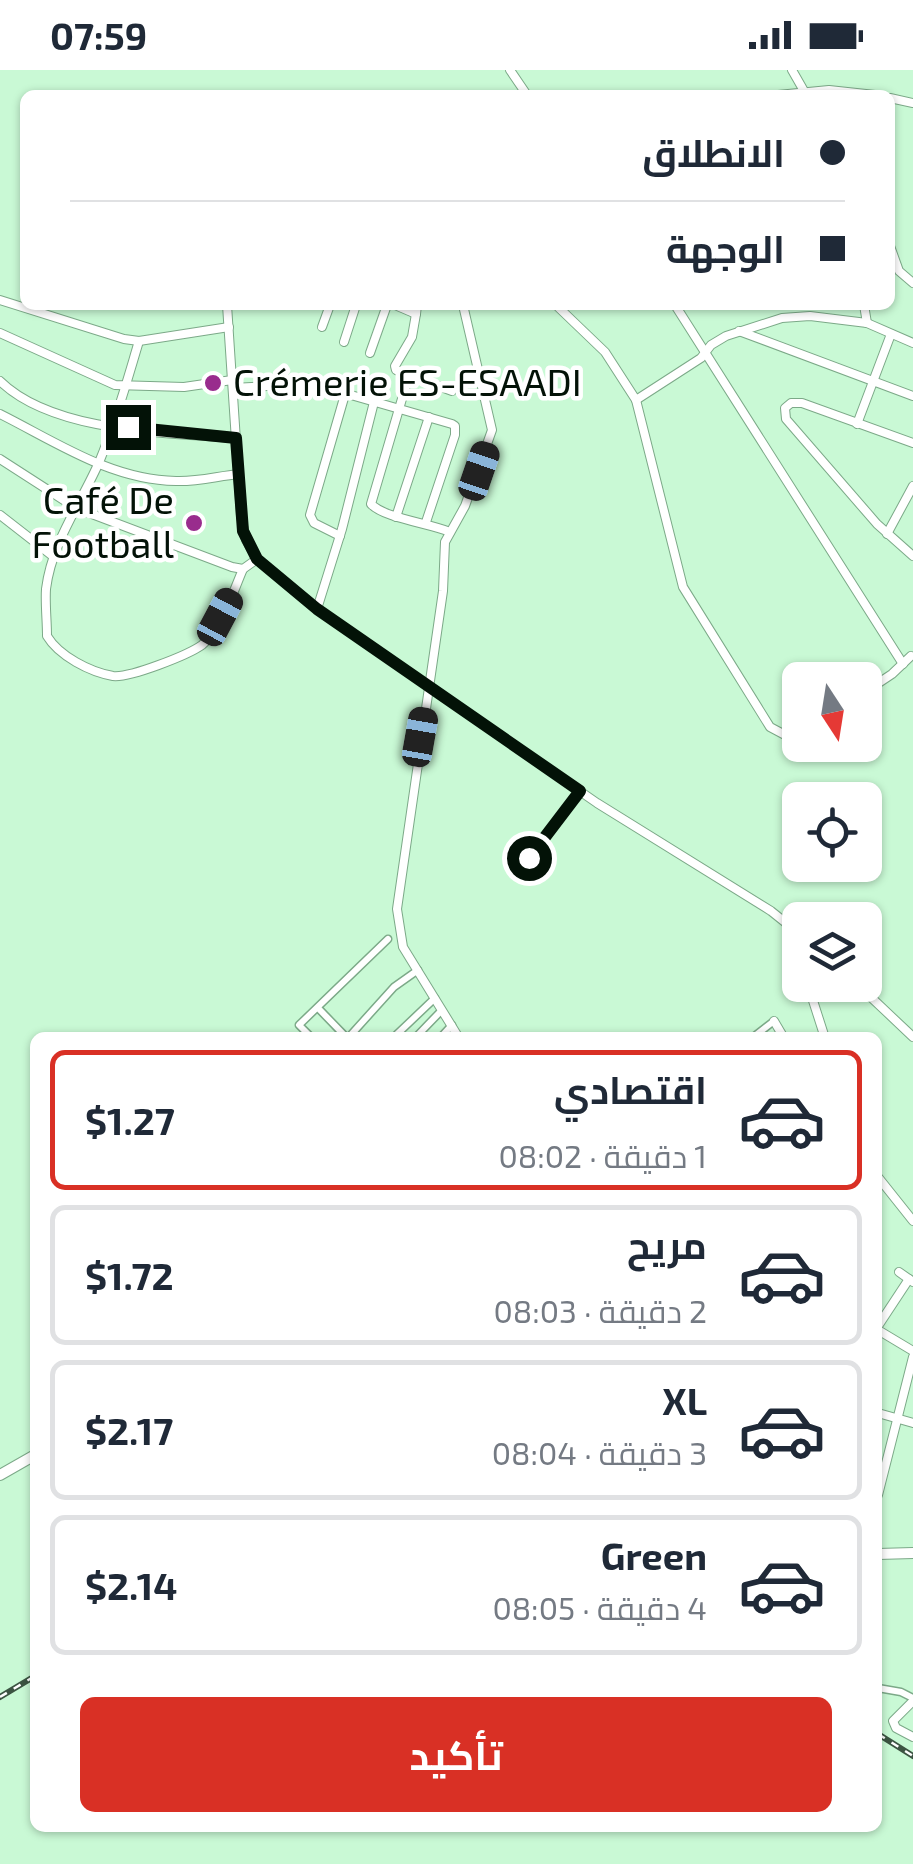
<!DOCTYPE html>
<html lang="ar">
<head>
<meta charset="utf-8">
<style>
  body { margin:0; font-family:"Exo 2",Cairo,sans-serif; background:#f6f6f7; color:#1f2937; direction:rtl; height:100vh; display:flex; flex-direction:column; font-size:38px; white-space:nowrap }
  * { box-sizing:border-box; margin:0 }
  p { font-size:32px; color:#747a83 }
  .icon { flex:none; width:55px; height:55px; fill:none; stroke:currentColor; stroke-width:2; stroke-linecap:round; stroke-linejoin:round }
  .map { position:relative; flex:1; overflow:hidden; direction:ltr }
  .side { position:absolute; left:30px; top:962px; width:852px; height:800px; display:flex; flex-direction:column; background:#fff; border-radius:15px; box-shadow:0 2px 8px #0004; direction:rtl }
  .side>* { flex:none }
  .banner { position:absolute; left:20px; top:20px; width:875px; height:220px; border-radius:15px; box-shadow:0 2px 8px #0004; direction:rtl; display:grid; align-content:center; height:220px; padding:0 50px; background:#fff }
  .needle { width:65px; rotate:168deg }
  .controls { position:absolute; left:782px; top:592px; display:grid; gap:20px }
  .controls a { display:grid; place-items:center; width:100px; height:100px; border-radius:15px; background:#fff; box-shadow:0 2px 8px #0004; font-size:50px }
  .end { position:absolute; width:45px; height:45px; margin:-22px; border:12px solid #031207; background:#fff; box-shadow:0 0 0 5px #fff }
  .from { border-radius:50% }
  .car { position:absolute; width:30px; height:60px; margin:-30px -15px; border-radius:12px; box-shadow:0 0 8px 2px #0007; background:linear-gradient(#222 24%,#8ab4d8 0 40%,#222 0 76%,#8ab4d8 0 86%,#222 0) }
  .banner b { display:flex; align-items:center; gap:35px; height:95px; font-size:38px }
  .banner b+b { border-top:2px solid #e0e1e3 }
  .banner i { width:25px; height:25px; background:#1f2937 }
  ul { padding:18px 0 0; list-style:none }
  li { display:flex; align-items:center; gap:30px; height:140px; margin:0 20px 15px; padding:0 30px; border:5px solid #e0e1e3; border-radius:15px }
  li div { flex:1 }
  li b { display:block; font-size:38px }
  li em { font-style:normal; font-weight:700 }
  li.selected { border-color:#d93025 }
  li>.icon { width:90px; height:90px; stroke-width:1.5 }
  .cta { display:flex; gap:20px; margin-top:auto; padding:20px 50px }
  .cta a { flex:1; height:115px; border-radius:15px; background:#d93025; color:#fff; font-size:40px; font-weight:700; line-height:115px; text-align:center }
  .status { display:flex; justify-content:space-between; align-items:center; height:70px; padding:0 50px; background:#fff; direction:ltr }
  .status svg { height:28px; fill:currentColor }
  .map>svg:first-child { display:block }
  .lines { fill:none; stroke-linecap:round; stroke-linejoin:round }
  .pedestrian-casing { stroke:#7ca988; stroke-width:9 }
  .minor-casing { stroke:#7ca988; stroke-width:10 }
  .tertiary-casing { stroke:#7ca988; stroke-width:12 }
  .pedestrian { stroke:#fff; stroke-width:6 }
  .minor { stroke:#fff; stroke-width:8 }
  .tertiary { stroke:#fff; stroke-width:10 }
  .rail-casing { stroke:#3c5442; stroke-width:6 }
  .rail { stroke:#fff; stroke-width:2.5; stroke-dasharray:8; stroke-linecap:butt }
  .route { stroke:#031207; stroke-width:12 }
  .poi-dot { fill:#992c8d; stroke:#fff; stroke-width:4 }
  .labels { text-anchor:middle; stroke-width:9; stroke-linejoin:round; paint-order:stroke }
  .poi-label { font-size:38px; fill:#031207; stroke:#fff; text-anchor:start }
</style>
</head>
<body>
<div class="status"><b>07:59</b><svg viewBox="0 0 49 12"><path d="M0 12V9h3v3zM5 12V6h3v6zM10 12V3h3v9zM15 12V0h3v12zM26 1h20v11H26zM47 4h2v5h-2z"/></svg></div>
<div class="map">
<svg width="913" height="1794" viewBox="0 0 913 1794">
  <rect width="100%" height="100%" fill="#c9f9d5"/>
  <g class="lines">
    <defs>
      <g id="pedestrian">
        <polyline points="318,938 347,968"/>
        <polyline points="312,968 299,955 388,869"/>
        <polyline points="348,968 394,917 418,900"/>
        <polyline points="393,968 435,928"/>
        <polyline points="415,968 441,941"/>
        <polyline points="440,968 452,955"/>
        <polyline points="752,968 774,951"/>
        <polyline points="878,1618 901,1622 913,1628"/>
      </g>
      <g id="minor">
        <polyline points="510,0 527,25"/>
        <polyline points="792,0 804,21"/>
        <polyline points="778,25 829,20 875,25"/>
        <polyline points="890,28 913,33"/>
        <polyline points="890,105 890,111"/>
        <polyline points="890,176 899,201 913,213"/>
        <polyline points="0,230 124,269 139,271 229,257"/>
        <polyline points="227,235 241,446 246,470 257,489 317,539 597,733 771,841 786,853 800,890"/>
        <polyline points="395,235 416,244 417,235"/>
        <polyline points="556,235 605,282 636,330 701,288 711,275 726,266 782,248 810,246 867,253 913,273"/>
        <polyline points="675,235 903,594"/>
        <polyline points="864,235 867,253"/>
        <polyline points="322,257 330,235"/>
        <polyline points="739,261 913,326"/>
        <polyline points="0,263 115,315 184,317 232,310"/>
        <path d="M139,271C127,311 116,351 100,390C82,432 52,471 46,519C45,534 47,550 47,566C59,586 90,602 113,606C130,608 188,585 202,575C222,558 233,522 243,499"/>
        <polyline points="344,272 356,235"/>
        <polyline points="370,283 387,235"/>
        <polyline points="409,305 396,300 395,296 412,267 416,244"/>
        <path d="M0,311C52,362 165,363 236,368"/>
        <polyline points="233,318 286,315 323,317 452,354 455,356 455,365 426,452"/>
        <polyline points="636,330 683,517 770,657 785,665 800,661"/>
        <path d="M0,344C56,372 111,410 176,411C197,412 218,406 239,404"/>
        <polyline points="857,354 891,264"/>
        <polyline points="913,373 802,333 791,333 785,338 786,349 877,454 913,486"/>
        <polyline points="0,389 76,438 232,497 243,499 257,489"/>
        <polyline points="0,445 54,487"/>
        <polyline points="396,447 429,347"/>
        <path d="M450,462C428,453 384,448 371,434L409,305L452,321"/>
        <polyline points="887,464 913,416"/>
        <polyline points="340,466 314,453 310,445 346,321"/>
        <polyline points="317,539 342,459 374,332"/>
        <polyline points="865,622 892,604 911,586"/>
        <polyline points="520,802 580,721"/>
        <polyline points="808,915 825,968"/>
        <polyline points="858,915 913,967"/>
        <polyline points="774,951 784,968"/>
        <polyline points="459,968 403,877 397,839 443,521 445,472 465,436 492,360 463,235"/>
        <polyline points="878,1107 913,1151"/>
        <polyline points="899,1202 913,1212"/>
        <polyline points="878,1256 909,1209"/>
        <polyline points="878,1260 913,1281"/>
        <polyline points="878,1343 913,1353"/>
        <polyline points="878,1425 913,1287"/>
        <polyline points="913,1631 893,1651 896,1658 913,1667"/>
      </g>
      <g id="tertiary">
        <polyline points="0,1405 35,1385"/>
        <polyline points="878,1484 913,1483"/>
      </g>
    </defs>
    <use href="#pedestrian" class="pedestrian-casing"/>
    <use href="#minor" class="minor-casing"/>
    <use href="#tertiary" class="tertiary-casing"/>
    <use href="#pedestrian" class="pedestrian"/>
    <use href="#minor" class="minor"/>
    <use href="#tertiary" class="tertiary"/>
    <defs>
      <g id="rail">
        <polyline points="0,1627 35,1606"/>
        <polyline points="878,1664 913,1686"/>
      </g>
    </defs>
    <use href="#rail" class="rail-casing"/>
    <use href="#rail" class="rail"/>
  </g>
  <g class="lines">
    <polyline class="route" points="128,357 236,368 243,461 257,489 317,539 580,721 529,788"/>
  </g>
  <g class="poi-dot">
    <circle cx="213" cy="313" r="10"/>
    <circle cx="194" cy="453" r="10"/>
  </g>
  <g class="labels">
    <g class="poi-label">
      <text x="233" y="326">Crémerie ES-ESAADI</text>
      <text x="174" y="444" text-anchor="end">Café De<tspan x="174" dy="44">Football</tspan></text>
    </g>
  </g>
</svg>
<div class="controls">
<a><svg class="needle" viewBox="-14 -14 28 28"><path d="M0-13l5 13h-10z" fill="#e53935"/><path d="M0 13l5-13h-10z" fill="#747a83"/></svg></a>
<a><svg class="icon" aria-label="locate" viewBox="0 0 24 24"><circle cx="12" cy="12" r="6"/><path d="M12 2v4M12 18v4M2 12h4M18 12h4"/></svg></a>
<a><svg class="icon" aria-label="layers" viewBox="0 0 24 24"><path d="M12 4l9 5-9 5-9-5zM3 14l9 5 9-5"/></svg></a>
</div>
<i class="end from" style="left:529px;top:788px"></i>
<i class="end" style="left:128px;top:357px"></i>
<i class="car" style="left:479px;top:401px;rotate:19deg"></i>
<i class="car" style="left:220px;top:547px;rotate:28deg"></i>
<i class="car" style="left:420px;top:667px;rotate:10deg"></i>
<div class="banner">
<b><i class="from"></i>الانطلاق</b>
<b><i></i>الوجهة</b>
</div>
<section class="side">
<ul>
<li class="selected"><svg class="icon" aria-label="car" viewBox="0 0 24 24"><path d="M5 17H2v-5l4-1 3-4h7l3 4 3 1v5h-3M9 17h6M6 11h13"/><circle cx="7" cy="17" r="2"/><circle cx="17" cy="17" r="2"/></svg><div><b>اقتصادي</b><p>1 دقيقة · 08:02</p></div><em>$1.27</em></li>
<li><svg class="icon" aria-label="car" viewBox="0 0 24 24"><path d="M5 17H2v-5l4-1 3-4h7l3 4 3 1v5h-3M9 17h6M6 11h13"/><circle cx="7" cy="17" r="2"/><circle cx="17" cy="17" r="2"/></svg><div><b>مريح</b><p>2 دقيقة · 08:03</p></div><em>$1.72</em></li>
<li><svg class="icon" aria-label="car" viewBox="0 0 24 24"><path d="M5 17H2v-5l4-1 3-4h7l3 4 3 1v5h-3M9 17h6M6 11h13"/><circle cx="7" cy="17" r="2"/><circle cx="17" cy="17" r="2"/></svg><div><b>XL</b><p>3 دقيقة · 08:04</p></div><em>$2.17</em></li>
<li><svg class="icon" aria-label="car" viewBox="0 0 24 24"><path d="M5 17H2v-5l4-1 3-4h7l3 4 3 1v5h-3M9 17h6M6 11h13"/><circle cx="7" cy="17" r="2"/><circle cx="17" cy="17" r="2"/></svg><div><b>Green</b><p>4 دقيقة · 08:05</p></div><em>$2.14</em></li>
</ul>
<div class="cta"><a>تأكيد</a></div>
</section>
</div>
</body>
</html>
